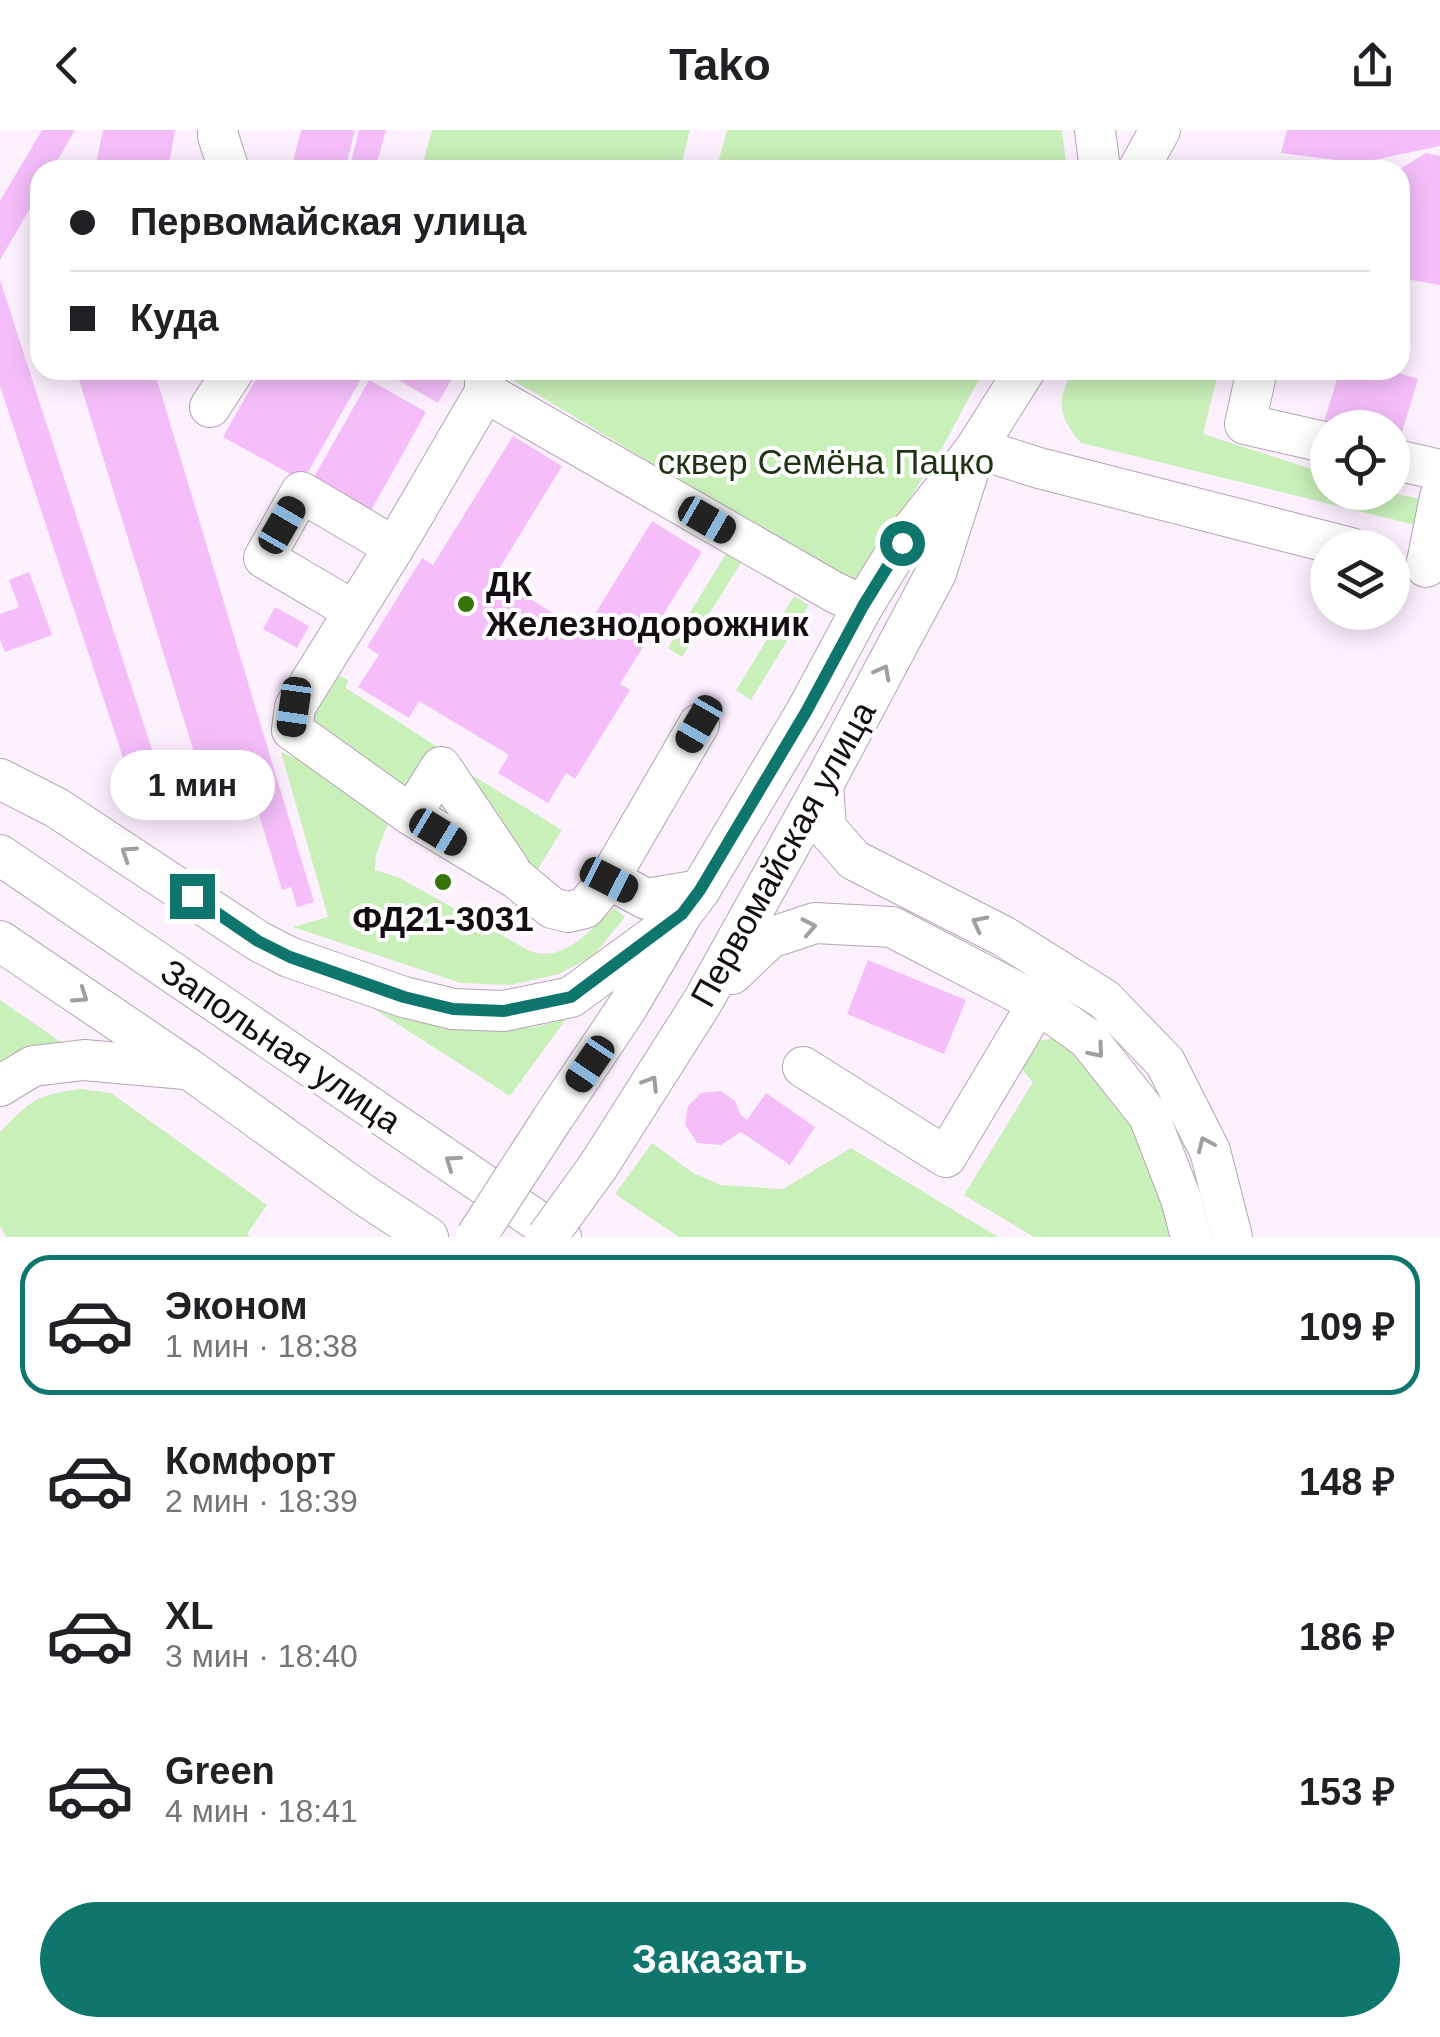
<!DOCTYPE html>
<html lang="ru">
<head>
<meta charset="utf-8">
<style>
  body { margin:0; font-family:Helvetica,sans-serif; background:#f2f2f2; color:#202124; height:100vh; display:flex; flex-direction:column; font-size:38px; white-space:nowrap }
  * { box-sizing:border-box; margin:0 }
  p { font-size:32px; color:#757577 }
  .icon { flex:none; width:55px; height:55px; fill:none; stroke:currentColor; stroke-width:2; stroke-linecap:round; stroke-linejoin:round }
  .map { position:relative; height:1107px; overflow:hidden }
  .panel { display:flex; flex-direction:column; background:#fff; flex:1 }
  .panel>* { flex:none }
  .hud { position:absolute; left:30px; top:30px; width:1380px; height:220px; border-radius:30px; box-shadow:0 5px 25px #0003; display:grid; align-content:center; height:220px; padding:0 40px; background:#fff }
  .tools { position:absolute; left:1310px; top:280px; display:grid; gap:20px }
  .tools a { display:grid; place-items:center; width:100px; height:100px; border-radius:50%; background:#fff; box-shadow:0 5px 25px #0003; font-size:50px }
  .end { position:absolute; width:45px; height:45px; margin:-22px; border:12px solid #0f766e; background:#fff; box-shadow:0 0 0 5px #fff }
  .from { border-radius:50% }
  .bubble { position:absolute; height:70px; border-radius:35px; background:#fff; box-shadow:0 5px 25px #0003; font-size:32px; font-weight:800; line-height:70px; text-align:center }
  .car { position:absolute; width:30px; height:60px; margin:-30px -15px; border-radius:12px; box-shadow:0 0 8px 2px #0007; background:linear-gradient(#222 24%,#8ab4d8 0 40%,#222 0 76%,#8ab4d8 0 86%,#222 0) }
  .hud b { display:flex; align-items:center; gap:35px; height:95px; font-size:38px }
  .hud b+b { border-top:2px solid #e0e0e0 }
  .hud i { width:25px; height:25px; background:#202124 }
  ul { padding:18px 0 0; list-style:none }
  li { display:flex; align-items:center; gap:30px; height:140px; margin:0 20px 15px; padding:0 20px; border:5px solid transparent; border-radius:30px }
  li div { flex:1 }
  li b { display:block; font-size:38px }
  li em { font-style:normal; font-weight:800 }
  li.selected { border-color:#0f766e }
  li>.icon { width:90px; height:90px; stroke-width:1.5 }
  .action { display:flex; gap:20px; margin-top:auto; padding:20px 40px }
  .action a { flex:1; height:115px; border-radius:60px; background:#0f766e; color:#fff; font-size:40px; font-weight:800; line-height:115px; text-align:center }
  header { display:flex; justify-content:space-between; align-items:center; height:130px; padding:0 40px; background:#fff; font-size:45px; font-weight:800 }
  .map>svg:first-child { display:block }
  .green { fill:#caf0ba }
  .building { fill:#f5befb }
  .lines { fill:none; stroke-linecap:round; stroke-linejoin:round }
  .minor-casing { stroke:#b4a4b5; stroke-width:42 }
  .minor { stroke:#fff; stroke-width:40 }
  .minor-bridge-casing { stroke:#b4a4b5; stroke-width:42; stroke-linecap:butt }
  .minor-bridge { stroke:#fff; stroke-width:40 }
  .oneway { stroke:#a19ea1 }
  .route { stroke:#0f766e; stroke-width:12 }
  .poi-dot { fill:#367309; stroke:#fff; stroke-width:4 }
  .labels { text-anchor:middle; stroke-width:8; stroke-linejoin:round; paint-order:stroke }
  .park-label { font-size:35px; fill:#1d3412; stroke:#fff }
  .poi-label { font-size:35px; font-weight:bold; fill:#130d13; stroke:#fff; text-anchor:start }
  .street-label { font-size:35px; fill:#130d13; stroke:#fff }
</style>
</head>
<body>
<header><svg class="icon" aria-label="back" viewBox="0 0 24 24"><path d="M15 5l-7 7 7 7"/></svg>Tako<svg class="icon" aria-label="share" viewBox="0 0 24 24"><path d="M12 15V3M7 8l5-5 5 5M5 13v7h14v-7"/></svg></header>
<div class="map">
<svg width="1440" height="1107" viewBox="0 0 1440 1107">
  <rect width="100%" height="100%" fill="#fdf0ff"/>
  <g class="green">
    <polygon points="432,0 690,0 680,40 421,40"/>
    <polygon points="727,0 1062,0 1067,40 716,40"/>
    <path d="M500,240H635L655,247L658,240H984L942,318L856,452C735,386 619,312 499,242Z"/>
    <path d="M1073,240H1219L1203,304L1327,344L1328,362L1391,363L1440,373V401L1081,313C1058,286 1056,271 1073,240Z"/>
    <polygon points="726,424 741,433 682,527 668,518"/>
    <polygon points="794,466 809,475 751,570 736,560"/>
    <polygon points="330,540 348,550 346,558 436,616 414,654 401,657 306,597"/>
    <path d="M281,622L333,644L390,688L376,725L375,740L400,748L530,821C564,834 591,799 614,778L625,787L593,826L559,844L511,855L461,853L293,797L328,787Z"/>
    <polygon points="457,636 562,700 533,747"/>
    <polygon points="0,870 61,912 24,922 0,938"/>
    <polygon points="371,877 491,900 535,897 566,889 510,966"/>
    <polygon points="1053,908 1097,939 1135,997 1163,1068 1173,1107 1034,1107 964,1065 1033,952 1023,941 1023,926 1034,912"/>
    <path d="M81,959L111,963L267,1075L247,1104L250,1107H6L0,1096V1002C29,971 38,964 81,959Z"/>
    <polygon points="652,1013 693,1043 721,1055 783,1059 851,1018 998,1107 679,1107 615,1064"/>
  </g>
  <g class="building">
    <polygon points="42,0 75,0 52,40 40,40 40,61 0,130 0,71"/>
    <polygon points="103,0 175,0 168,40 95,40"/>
    <polygon points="301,0 355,0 345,40 291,40"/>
    <polygon points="359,0 386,0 375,40 349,40"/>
    <polygon points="1287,0 1440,0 1440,16 1360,33 1281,23"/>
    <polygon points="1426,23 1440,26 1440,155 1400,148 1400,39"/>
    <polygon points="0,150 166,663 138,673 0,256"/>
    <polygon points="76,240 154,240 314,772 297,777 291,757 282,760 244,635 202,648"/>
    <polygon points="261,240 366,240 303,351 223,307"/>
    <polygon points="381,240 457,240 438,273"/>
    <polygon points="1340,240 1390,240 1418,249 1402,302 1355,288 1352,298 1332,298 1323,295"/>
    <polygon points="369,250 426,282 367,388 309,356"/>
    <polygon points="513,306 562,336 494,447 584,502 652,391 702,422 620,554 630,560 575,649 566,643 548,673 498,643 509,625 419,571 409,588 358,557 379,525 367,517 422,428 433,435"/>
    <polygon points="29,442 52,505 5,522 0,510 0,484 19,477 9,450"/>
    <polygon points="275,477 309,496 297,518 263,499"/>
    <polygon points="868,830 966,870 944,924 847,884"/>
    <polygon points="721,961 735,971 740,984 747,990 766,963 815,997 790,1035 741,1002 721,1015 697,1013 685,994 688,976 701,963"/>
  </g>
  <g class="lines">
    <defs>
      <g id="minor">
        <polyline points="218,0 218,6 229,40"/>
        <polyline points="1095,0 1100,40"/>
        <polyline points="1138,40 1160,0"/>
        <polyline points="485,240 485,262 834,462 863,476"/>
        <polyline points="1257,240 1245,294 1328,313"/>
        <polyline points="485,262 401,406 295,577 292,600 411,685 517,749 552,778 568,782 585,778 609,749 699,594"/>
        <polyline points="210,277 234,240"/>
        <polyline points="976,318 1039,338 1351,418"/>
        <polyline points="1392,329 1440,340"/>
        <polyline points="1426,437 1440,367"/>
        <polyline points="354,481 264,428 301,362 394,417"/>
        <polyline points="0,649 57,678 258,811 289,827 404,867 453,879 504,881 571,867 664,799"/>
        <polyline points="823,655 826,698 854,730 1003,806 1104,869 1165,932 1210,1021 1232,1107"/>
        <polyline points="411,685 441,637 509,738"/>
        <polyline points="0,725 561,1107"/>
        <polyline points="609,749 646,769 700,760"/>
        <polyline points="0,811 189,939 364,1065 428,1107"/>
        <polyline points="732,844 770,808 815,793 892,797 1038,873 1088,909 1149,986 1181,1069 1191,1107"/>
        <polyline points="803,937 946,1027 1038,873"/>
        <polyline points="0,956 33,936 84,930 185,939"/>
        <polyline points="551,991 628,876 682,784 700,760 806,582 863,476 902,413 976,318 1025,240"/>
        <polyline points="599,1035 703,871 823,655 936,443 967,346"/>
      </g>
    </defs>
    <use href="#minor" class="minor-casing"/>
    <use href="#minor" class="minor"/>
    <defs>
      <g id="minor-bridge">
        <polyline points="476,1107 551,991"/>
        <polyline points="547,1107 599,1035"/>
      </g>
    </defs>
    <use href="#minor-bridge" class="minor-bridge-casing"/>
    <use href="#minor-bridge" class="minor-bridge"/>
  </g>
  <defs><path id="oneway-chevron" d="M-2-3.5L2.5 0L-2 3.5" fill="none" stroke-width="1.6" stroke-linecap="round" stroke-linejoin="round" transform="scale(2.5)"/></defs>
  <g class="oneway">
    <use href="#oneway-chevron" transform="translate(883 542) rotate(-62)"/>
    <use href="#oneway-chevron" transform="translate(128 723) rotate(-147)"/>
    <use href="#oneway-chevron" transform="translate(979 793) rotate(-153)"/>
    <use href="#oneway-chevron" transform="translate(809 797) rotate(-11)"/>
    <use href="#oneway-chevron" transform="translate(81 866) rotate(34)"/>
    <use href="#oneway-chevron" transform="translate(1097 921) rotate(50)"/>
    <use href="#oneway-chevron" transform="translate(651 953) rotate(-58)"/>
    <use href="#oneway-chevron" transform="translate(1205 1014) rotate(-114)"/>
    <use href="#oneway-chevron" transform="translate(452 1032) rotate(-145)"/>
  </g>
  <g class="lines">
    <polyline class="route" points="192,766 258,811 290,827 404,867 453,879 504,881 571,867 682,784 700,760 806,582 863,476 902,413"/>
  </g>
  <g class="poi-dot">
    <circle cx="466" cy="474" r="10"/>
    <circle cx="443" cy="752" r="10"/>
  </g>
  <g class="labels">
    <g class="park-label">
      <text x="826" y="344">сквер Семёна Пацко</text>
    </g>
    <g class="poi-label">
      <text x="486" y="466">ДК<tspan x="486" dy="40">Железнодорожник</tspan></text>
      <text x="443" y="801" text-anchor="middle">ФД21-3031</text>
    </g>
    <g class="street-label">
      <text transform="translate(783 724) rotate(-61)" y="12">Первомайская улица</text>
      <text transform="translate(281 916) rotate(34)" y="12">Запольная улица</text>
    </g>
  </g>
</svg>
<div class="tools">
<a><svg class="icon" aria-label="locate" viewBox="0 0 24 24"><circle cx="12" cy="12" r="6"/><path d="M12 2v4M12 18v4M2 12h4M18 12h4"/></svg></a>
<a><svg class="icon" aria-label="layers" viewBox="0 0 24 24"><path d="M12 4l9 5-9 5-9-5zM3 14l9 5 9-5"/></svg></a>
</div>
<i class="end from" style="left:902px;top:413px"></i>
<i class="end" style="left:192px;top:766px"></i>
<div class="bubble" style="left:110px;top:620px;width:165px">1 мин</div>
<i class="car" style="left:707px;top:390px;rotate:120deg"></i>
<i class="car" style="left:282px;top:395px;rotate:30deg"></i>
<i class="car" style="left:294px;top:577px;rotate:188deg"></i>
<i class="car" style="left:699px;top:594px;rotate:210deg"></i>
<i class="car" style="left:438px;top:702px;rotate:121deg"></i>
<i class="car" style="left:609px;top:750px;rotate:117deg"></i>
<i class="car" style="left:590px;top:934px;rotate:214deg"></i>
<div class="hud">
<b><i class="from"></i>Первомайская улица</b>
<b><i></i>Куда</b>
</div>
</div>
<section class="panel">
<ul>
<li class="selected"><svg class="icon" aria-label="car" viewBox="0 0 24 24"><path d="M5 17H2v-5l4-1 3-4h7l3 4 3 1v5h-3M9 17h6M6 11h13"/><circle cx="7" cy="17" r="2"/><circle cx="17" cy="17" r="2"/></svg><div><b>Эконом</b><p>1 мин · 18:38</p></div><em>109 ₽</em></li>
<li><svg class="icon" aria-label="car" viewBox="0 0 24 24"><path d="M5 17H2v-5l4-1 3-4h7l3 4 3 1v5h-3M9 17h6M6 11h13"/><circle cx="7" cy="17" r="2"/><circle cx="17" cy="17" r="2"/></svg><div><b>Комфорт</b><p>2 мин · 18:39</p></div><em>148 ₽</em></li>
<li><svg class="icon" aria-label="car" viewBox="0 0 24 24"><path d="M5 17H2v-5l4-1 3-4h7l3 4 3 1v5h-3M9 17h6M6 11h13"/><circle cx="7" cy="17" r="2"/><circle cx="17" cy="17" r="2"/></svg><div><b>XL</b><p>3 мин · 18:40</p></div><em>186 ₽</em></li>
<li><svg class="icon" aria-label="car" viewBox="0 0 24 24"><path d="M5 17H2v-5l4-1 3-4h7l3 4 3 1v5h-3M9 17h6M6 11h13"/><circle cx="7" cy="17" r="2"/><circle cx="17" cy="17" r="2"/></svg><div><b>Green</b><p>4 мин · 18:41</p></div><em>153 ₽</em></li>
</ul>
<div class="action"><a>Заказать</a></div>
</section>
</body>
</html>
